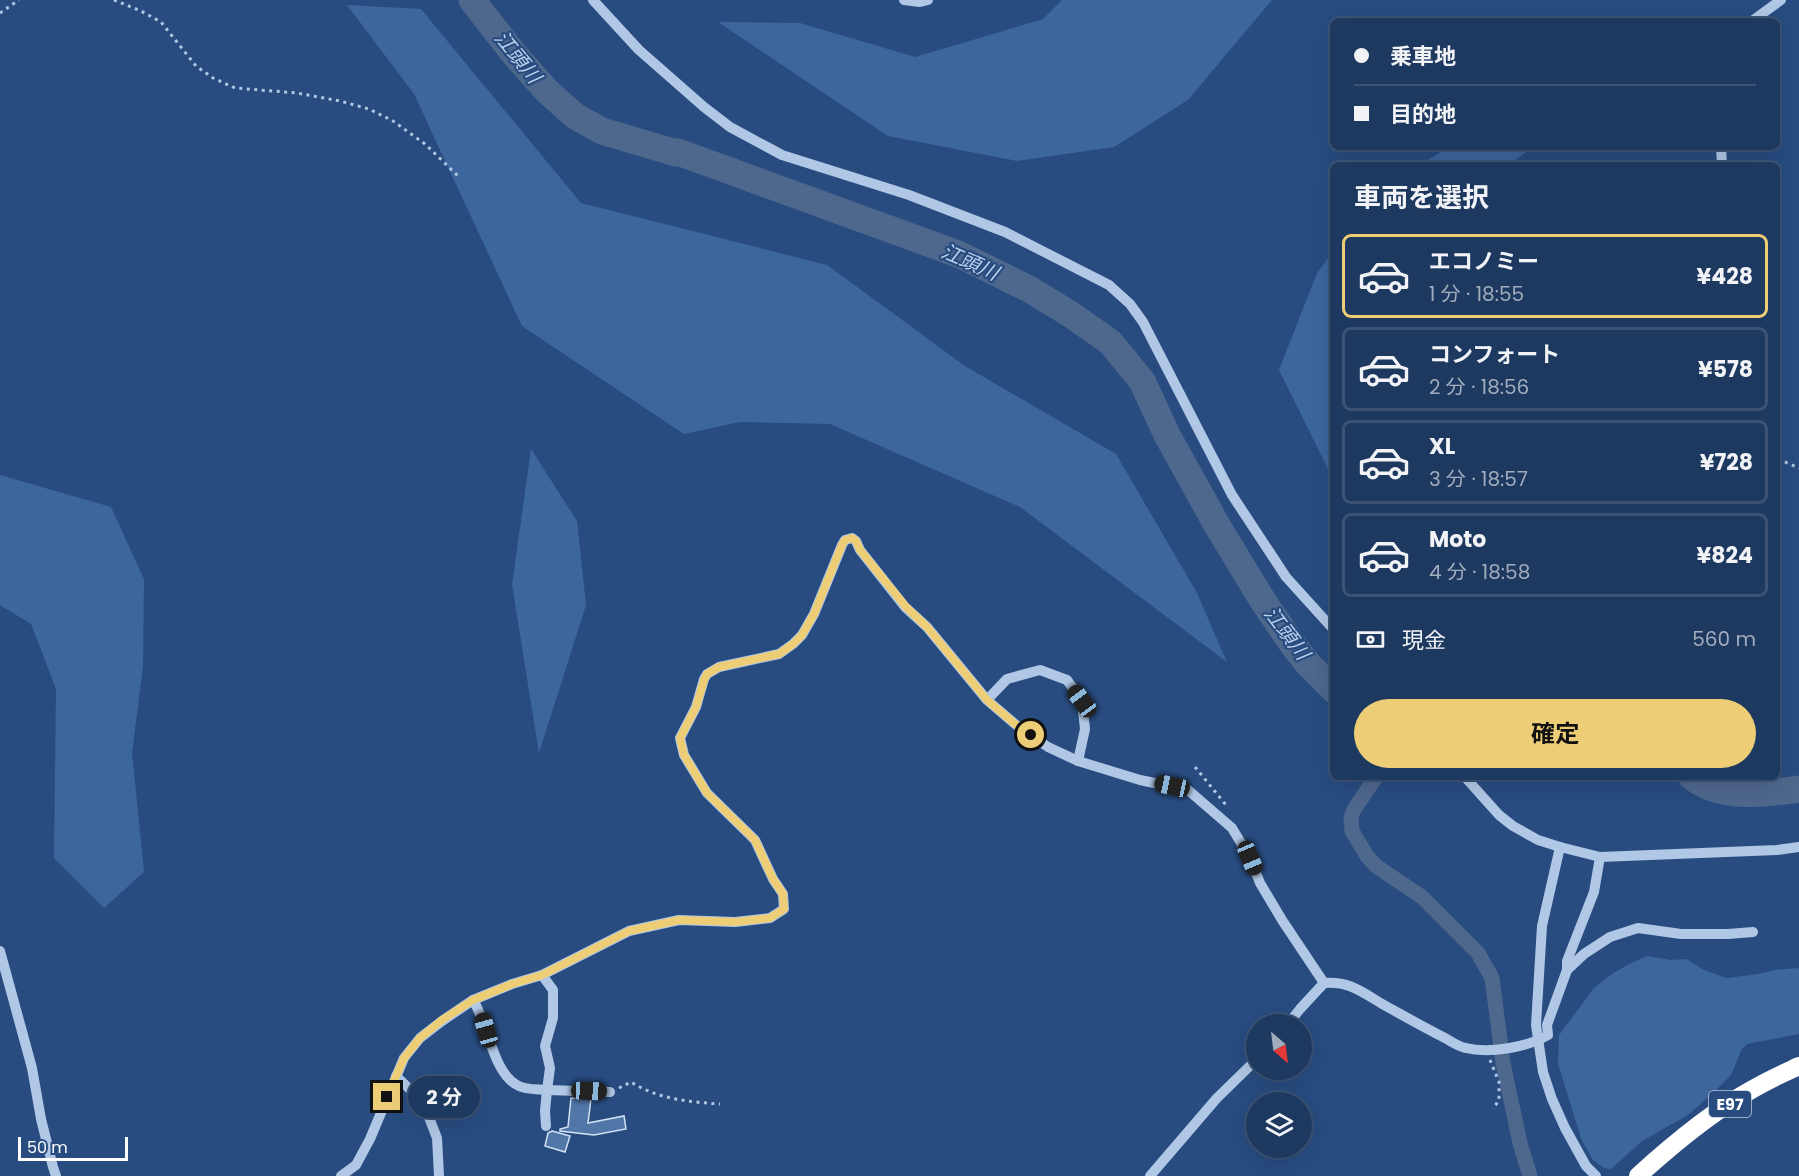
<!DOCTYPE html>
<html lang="ja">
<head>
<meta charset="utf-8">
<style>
  body { margin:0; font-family:Poppins,"Noto Sans JP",sans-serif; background:#264066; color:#f1f3f6; height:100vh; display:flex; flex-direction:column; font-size:22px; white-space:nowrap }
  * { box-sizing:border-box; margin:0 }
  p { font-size:20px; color:#a1acbd }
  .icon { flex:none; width:33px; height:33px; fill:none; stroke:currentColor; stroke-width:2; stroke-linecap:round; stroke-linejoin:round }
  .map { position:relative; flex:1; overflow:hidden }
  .details { position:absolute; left:1330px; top:162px; width:450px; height:618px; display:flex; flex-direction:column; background:#1e3960; border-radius:9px; box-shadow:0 6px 24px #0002,0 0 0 2px #3c5375 }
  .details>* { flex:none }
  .hud { position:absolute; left:1330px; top:18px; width:450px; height:132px; border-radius:9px; box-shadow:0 6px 24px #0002,0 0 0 2px #3c5375; display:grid; align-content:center; height:132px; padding:0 24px; background:#1e3960 }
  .needle { width:39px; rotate:152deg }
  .fabs { position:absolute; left:1246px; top:1014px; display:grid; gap:12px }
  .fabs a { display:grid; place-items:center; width:66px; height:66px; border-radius:50%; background:#1e3960; box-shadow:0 6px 24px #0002,0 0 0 2px #3c5375; font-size:30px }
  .scale { position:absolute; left:18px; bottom:15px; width:110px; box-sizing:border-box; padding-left:6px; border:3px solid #fff; border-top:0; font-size:16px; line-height:21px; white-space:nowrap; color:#fff; -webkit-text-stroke:4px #284c80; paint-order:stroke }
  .end { position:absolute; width:27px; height:27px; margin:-14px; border:8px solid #edce77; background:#111; box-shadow:0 0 0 3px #111 }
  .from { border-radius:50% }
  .bubble { position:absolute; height:42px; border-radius:21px; background:#1e3960; box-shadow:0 6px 24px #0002,0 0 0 2px #3c5375; font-size:20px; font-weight:700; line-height:42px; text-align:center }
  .car { position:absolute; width:18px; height:36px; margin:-18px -9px; border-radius:8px; box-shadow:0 0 4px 2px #0007; background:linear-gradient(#222 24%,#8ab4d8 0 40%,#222 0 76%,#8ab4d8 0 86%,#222 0) }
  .hud b { display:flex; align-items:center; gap:21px; height:57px; font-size:22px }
  .hud b+b { border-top:2px solid #3c5375 }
  .hud i { width:15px; height:15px; background:#f1f3f6 }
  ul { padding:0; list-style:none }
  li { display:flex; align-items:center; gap:18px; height:84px; margin:0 12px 9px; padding:0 12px; border:3px solid #3c5375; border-radius:9px }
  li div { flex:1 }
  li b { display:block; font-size:22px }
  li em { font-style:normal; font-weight:700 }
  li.on { border-color:#edce77 }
  li>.icon { width:54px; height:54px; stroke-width:1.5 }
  h2 { padding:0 24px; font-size:27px; line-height:72px }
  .pay { display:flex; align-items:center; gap:15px; height:66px; padding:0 24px; font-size:22px }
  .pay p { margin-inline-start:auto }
  .cta { display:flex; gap:12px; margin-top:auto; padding:12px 24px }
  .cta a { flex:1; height:69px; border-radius:36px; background:#edce77; color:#111; font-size:24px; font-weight:700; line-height:69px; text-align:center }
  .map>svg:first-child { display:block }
  .green { fill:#3d669d }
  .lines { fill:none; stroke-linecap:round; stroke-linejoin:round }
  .canal { stroke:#4e678c; stroke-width:15 }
  .river { stroke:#4e678c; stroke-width:27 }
  .building { fill:#5176a8; stroke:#d3e1f5; stroke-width:1.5 }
  .path { stroke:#b0c7e5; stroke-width:3; stroke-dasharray:3 4.5; stroke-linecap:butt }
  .minor { stroke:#b0c7e5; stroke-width:10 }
  .highway { stroke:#fff; stroke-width:18 }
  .route { stroke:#edce77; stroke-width:8 }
  .labels { text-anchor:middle; stroke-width:4.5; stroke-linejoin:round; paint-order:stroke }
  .shield { fill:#284c80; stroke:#bec9d9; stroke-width:1.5 }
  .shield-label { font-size:16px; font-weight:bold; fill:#fff }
  .water-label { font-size:20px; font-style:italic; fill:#bbd1ed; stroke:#284c80 }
</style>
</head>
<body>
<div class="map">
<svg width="1799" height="1176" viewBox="0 0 1799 1176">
  <rect width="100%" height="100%" fill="#284c80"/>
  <g class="green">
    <polygon points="1062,0 1272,0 1188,100 1114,147 1017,161 888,136 718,22 800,23 915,57 1043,19"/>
    <polygon points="347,5 421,9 581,203 827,265 965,366 1116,454 1197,593 1227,662 1020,507 830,424 740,422 684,434 522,326 414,94"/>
    <polygon points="1450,147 1528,147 1529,150 1508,165 1419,165"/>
    <polygon points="1333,252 1334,468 1331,475 1279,370 1317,273"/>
    <polygon points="531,449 577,521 586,605 539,753 512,585"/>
    <polygon points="0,475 111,507 144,579 143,666 132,753 144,872 104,908 54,858 56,689 31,624 0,605"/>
    <path d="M1648,956L1670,960L1686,959L1706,971L1727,978L1758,974L1774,970L1799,968V1034L1747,1044L1742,1049L1731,1075L1711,1095L1688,1115L1642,1141L1611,1169L1604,1168L1593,1160L1582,1141L1558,1064L1559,1035L1594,988C1610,974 1628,963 1648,956Z"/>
  </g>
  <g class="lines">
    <polyline class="canal" points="1376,777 1355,808 1351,817 1352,831 1367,856 1376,866 1422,897 1478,953 1492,978 1503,1063 1520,1143 1530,1176"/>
    <g class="river">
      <polyline points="472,0 514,54 547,91 575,116 602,131 676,153 678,152 958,254 1029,289 1070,314 1110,342 1142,381 1167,435 1218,527 1263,601 1293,645 1309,665 1334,690"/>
      <path d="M1692,777C1721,800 1764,794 1799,789"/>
    </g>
  </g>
  <g class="building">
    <polygon points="571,1098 591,1099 588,1123 624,1116 626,1129 594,1135 560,1131 560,1129 568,1127"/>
    <polygon points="552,1131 570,1136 565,1152 545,1146 548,1133"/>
  </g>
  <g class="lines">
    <g class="path">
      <polyline points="114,0 141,11 161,22 196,66 213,78 235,88 297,93 340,101 369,109 393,121 425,144 459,177"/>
      <polyline points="0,13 19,0"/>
      <polyline points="1778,459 1799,468"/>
      <polyline points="1195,767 1226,805"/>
      <polyline points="1490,1060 1499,1082 1499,1100 1493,1109"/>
      <path d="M619,1088L631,1082C658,1099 689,1102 720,1104"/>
    </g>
    <g class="minor">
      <polyline points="593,0 639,50 704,107 730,127 782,155 909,195 1005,232 1109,285 1130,304 1143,322 1232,495 1286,577 1334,630"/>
      <polyline points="904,0 920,2 928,0"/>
      <polyline points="1752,21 1781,0"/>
      <polyline points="1721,147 1722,165"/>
      <polyline points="987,700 1007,679 1040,670 1067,680 1082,701 1085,729 1078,761"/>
      <polyline points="1465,777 1499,815 1513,826 1538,840 1560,847 1600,857 1777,850 1799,847"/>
      <polyline points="1560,847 1542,926 1536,1025 1543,1072 1552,1099 1565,1128 1586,1166 1596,1176"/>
      <polyline points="0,951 32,1068 41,1119 53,1167 56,1176"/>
      <polyline points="1567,970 1567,961 1594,892 1600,857"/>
      <path d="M473,1000C488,1023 493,1075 519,1086C526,1090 539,1089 547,1090L550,1068L545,1046L553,1018V990L542,975"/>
      <path d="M1288,1024L1300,1009L1324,983C1351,981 1363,993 1384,1005C1404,1016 1425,1028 1445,1038C1452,1042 1459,1047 1466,1048C1489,1054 1528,1047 1548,1035L1547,1025L1567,970L1584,954L1610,937L1638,928L1681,934H1728L1753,932"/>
      <polyline points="396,1076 423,1102 437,1138 439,1176"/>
      <polyline points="546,1126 545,1111 547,1090 610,1092"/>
      <polyline points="341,1176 356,1165 370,1139 404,1058 420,1038 442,1021 473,1000 512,984 542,975 629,931 679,920 735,922 770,918 784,909 783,894 773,879 755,840 707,793 684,755 680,738 696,707 704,679 707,674 719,667 779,654 793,644 802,635 814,614 842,545 845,540 852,538 856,541 860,550 905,607 927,627 987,700 1015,724 1048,747 1078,761 1140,780 1188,790 1232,828 1250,858 1260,883 1282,920 1324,983"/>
      <polyline points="1150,1176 1217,1098 1257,1059"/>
    </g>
    <path class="highway" d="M1638,1176C1673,1144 1711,1112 1753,1089C1768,1080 1784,1073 1799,1066"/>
  </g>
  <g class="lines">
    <polyline class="route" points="387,1097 404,1058 420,1038 442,1020 473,1000 512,984 542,975 629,931 679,920 735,922 770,918 784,909 783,894 773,879 755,840 707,793 684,755 680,738 696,707 704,680 707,674 719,667 779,654 793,644 802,635 814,614 842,545 845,540 852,538 856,541 860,550 906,607 927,627 987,700 1015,724 1031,735"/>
  </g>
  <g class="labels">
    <rect class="shield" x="1709" y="1091" width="42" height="26" rx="4.5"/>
    <g class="shield-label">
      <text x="1730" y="1110">E97</text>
    </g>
    <g class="water-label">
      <text transform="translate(518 57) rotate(51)" y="7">江頭川</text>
      <text transform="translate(970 262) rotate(24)" y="7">江頭川</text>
      <text transform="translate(1287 633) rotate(53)" y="7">江頭川</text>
    </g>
  </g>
</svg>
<div class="fabs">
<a><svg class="needle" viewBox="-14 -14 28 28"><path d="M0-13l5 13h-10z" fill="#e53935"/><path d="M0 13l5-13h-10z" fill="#a1acbd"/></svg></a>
<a><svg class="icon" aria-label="layers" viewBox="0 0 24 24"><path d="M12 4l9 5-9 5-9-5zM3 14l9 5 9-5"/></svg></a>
</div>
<div class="scale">50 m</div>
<i class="end from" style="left:1031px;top:735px"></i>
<i class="end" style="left:387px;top:1097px"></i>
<div class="bubble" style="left:408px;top:1076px;width:72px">2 分</div>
<i class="car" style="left:1082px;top:701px;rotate:323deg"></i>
<i class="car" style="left:1172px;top:786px;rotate:282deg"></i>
<i class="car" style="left:1250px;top:858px;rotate:157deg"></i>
<i class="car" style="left:486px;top:1030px;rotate:344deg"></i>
<i class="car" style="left:589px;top:1091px;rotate:92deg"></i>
<div class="hud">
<b><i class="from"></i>乗車地</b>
<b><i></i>目的地</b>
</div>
<section class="details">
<h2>車両を選択</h2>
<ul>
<li class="on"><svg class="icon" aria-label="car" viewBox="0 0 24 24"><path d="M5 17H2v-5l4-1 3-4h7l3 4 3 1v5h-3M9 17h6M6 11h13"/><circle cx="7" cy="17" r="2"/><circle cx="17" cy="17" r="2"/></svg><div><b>エコノミー</b><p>1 分 · 18:55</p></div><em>¥428</em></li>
<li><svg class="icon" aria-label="car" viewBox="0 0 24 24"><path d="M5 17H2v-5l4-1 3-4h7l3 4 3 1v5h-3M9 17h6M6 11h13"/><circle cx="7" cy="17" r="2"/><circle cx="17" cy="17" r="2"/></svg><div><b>コンフォート</b><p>2 分 · 18:56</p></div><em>¥578</em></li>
<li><svg class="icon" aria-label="car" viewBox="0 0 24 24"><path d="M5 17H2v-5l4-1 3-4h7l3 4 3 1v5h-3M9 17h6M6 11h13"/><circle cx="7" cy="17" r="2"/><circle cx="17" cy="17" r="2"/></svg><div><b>XL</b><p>3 分 · 18:57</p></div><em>¥728</em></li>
<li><svg class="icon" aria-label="car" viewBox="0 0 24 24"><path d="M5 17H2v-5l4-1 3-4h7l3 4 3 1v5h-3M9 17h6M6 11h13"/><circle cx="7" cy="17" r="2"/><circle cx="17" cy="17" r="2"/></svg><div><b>Moto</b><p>4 分 · 18:58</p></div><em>¥824</em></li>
</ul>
<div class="pay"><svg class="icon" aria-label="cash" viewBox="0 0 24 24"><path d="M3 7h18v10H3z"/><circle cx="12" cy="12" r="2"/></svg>現金<p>560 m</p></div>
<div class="cta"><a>確定</a></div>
</section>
</div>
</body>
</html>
